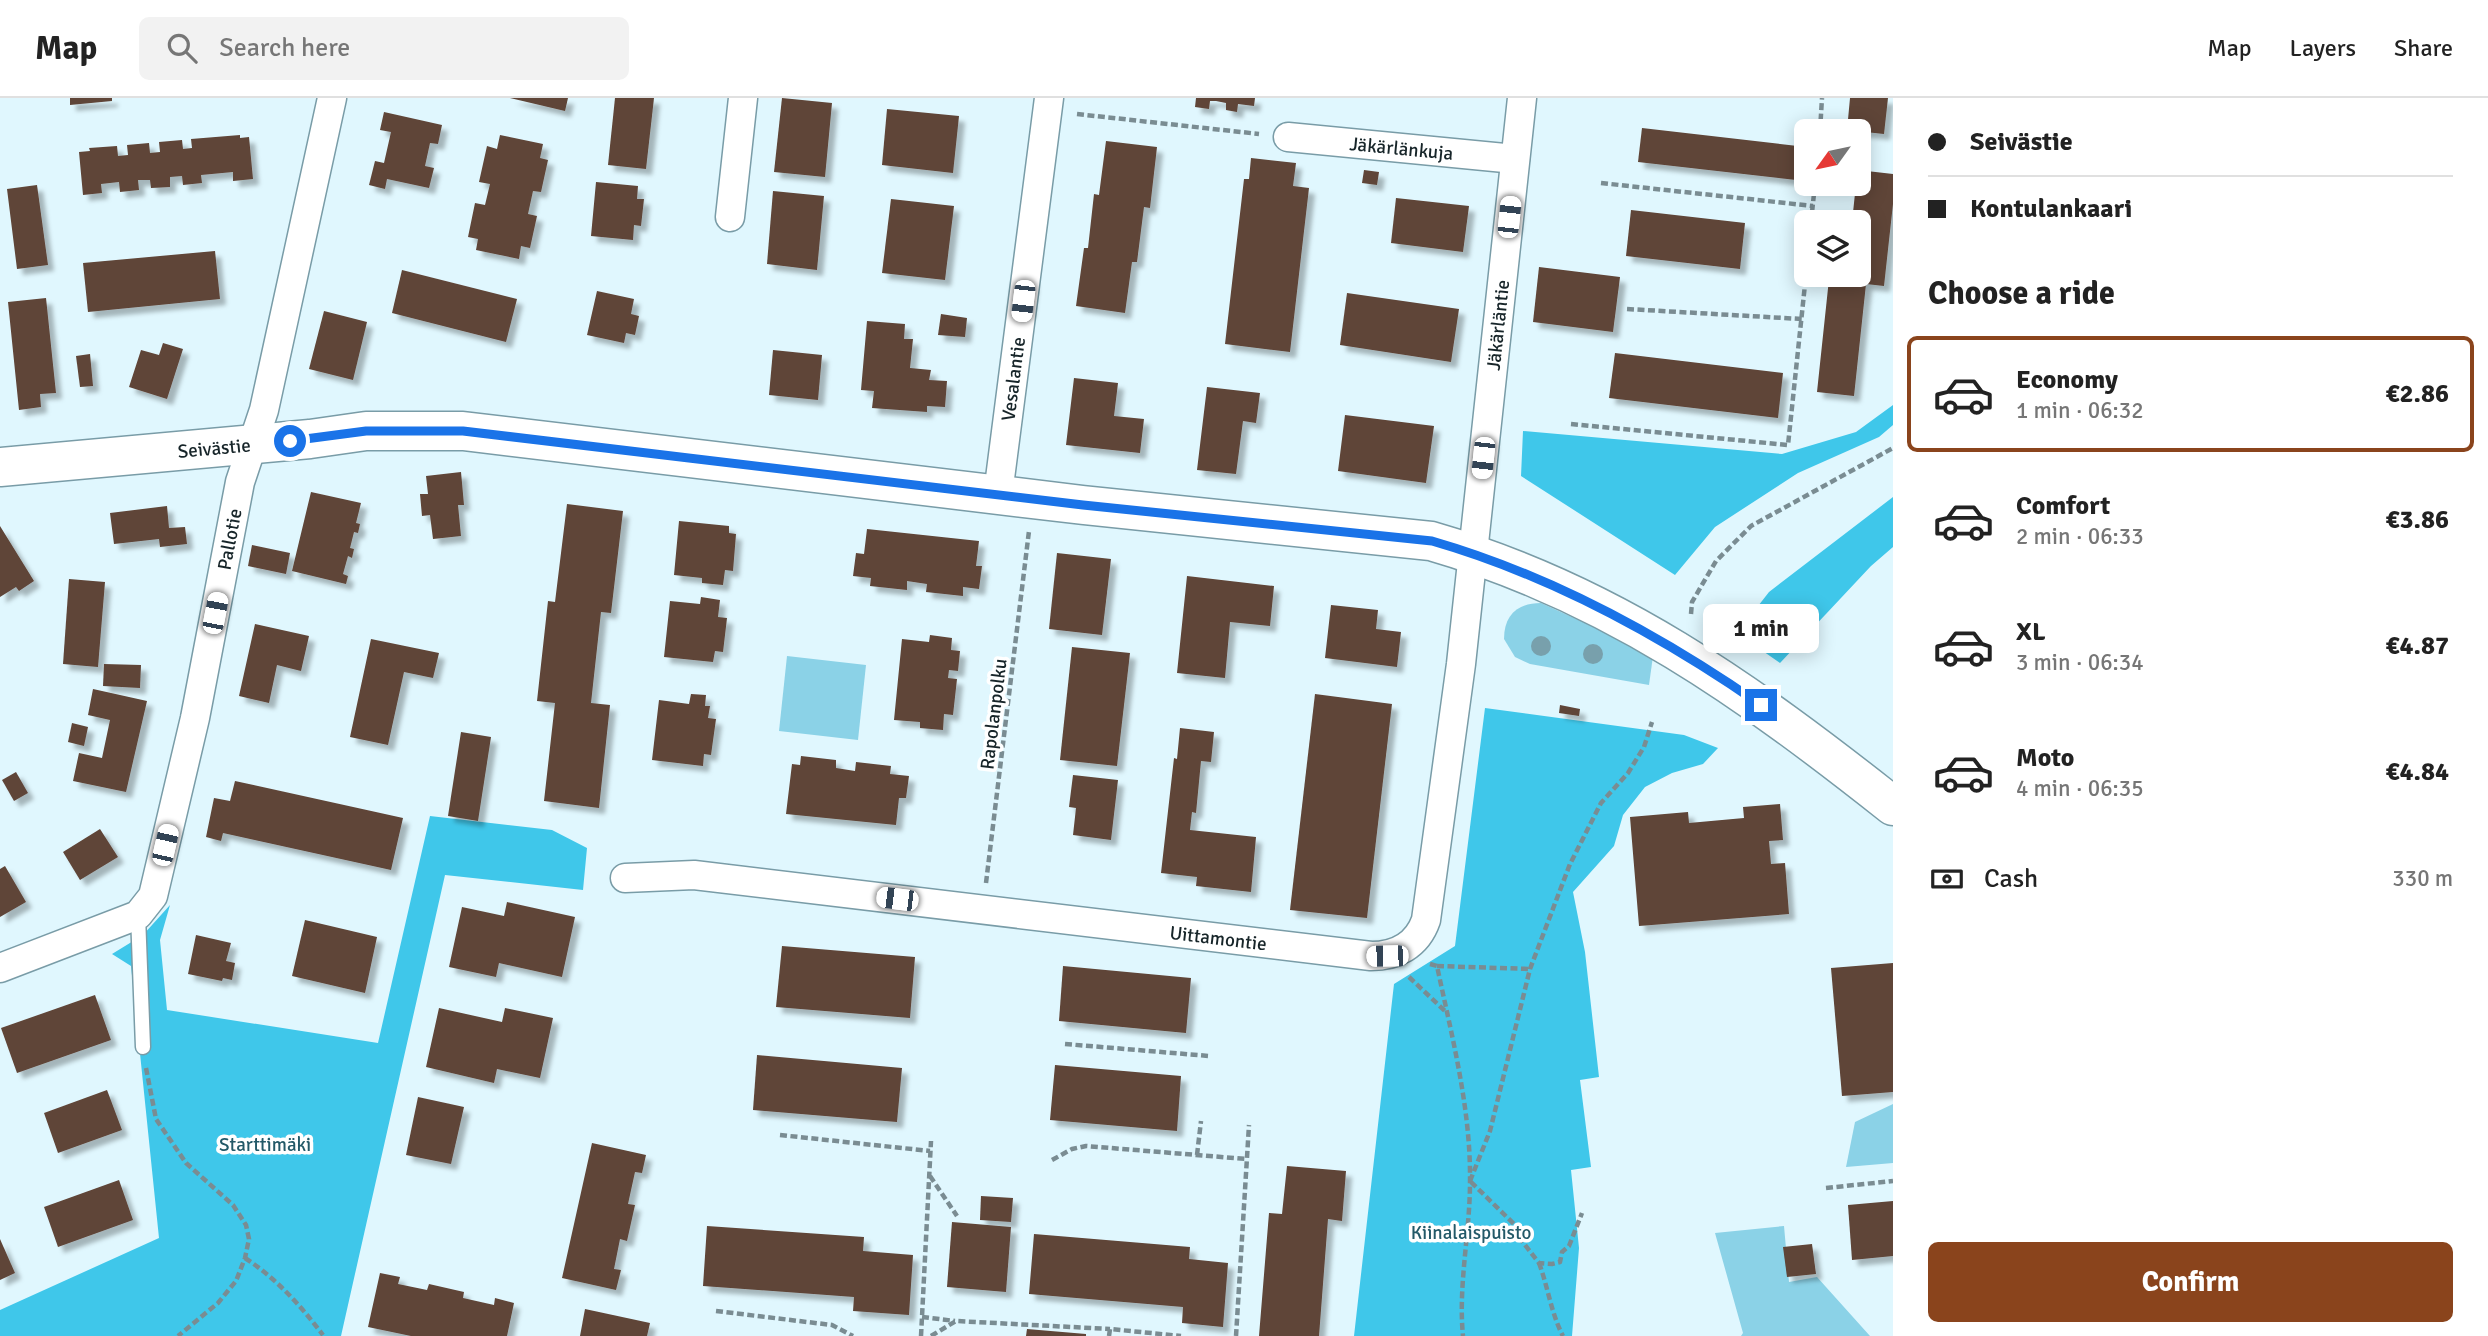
<!DOCTYPE html>
<html lang="en">
<head>
<meta charset="utf-8">
<style>
  body { margin:0; font-family:Signika,sans-serif; background:#f2f2f2; color:#222; height:100vh; display:flex; flex-direction:column; font-size:26px; white-space:nowrap }
  * { box-sizing:border-box; margin:0 }
  p { font-size:23px; color:#767676 }
  .icon { flex:none; width:38px; height:38px; fill:none; stroke:currentColor; stroke-width:2; stroke-linecap:round; stroke-linejoin:round }
  .map { position:relative; flex:1; overflow:hidden }
  .side { display:flex; flex-direction:column; background:#fff; width:595px }
  .side>* { flex:none }
  .hud { display:grid; align-content:center; height:154px; padding:0 35px; background:#fff }
  .needle { width:46px; rotate:237deg }
  .buttons { position:absolute; left:1794px; top:21px; display:grid; gap:14px }
  .buttons a { display:grid; place-items:center; width:77px; height:77px; border-radius:10px; background:#fff; box-shadow:0 4px 18px #0003; font-size:35px }
  .end { position:absolute; width:32px; height:32px; margin:-16px; border:9px solid #1a73e8; background:#fff; box-shadow:0 0 0 4px #fff }
  .from { border-radius:50% }
  .bubble { position:absolute; height:49px; border-radius:10px; background:#fff; box-shadow:0 4px 18px #0003; font-size:23px; font-weight:700; line-height:49px; text-align:center }
  .car { position:absolute; width:21px; height:42px; margin:-21px -10px; border-radius:9px; box-shadow:0 0 5px 2px #0007; background:linear-gradient(#fff 24%,#345 0 40%,#fff 0 76%,#345 0 86%,#fff 0) }
  .hud b { display:flex; align-items:center; gap:24px; height:66px; font-size:26px }
  .hud b+b { border-top:2px solid #e0e0e0 }
  .hud i { width:18px; height:18px; background:#222 }
  ul { padding:0; list-style:none }
  li { display:flex; align-items:center; gap:21px; height:116px; margin:0 14px 10px; padding:0 21px; border:4px solid transparent; border-radius:10px }
  li div { flex:1 }
  li b { display:block; font-size:26px }
  li em { font-style:normal; font-weight:700 }
  li.current { border-color:#8a441c }
  li>.icon { width:63px; height:63px; stroke-width:1.5 }
  h2 { padding:0 35px; font-size:32px; line-height:84px }
  .pay { display:flex; align-items:center; gap:18px; height:77px; padding:0 35px; font-size:26px }
  .pay p { margin-inline-start:auto }
  .primary-button { display:flex; gap:14px; margin-top:auto; padding:14px 35px }
  .primary-button a { flex:1; height:80px; border-radius:10px; background:#8a441c; color:#fff; font-size:28px; font-weight:700; line-height:80px; text-align:center }
  header { display:flex; align-items:center; gap:42px; box-sizing:border-box; height:98px; padding:0 35px; background:#fff; border-bottom:2px solid #e0e0e0 }
  header strong { font-size:33px }
  nav { display:flex; gap:38px; margin-inline-start:auto; font-size:24px }
  .search { width:490px; height:63px; background:#f2f2f2; display:flex; align-items:center; gap:18px; box-sizing:border-box; padding:0 24px; border-radius:10px; color:#767676; font-size:26px }
  main { display:flex; flex:1; min-height:0 }
  .map>svg:first-child { display:block }
  .green { fill:#8bd2e7 }
  .forest { fill:#3fc7ea }
  .building { fill:#5f4437; filter:url(#shadow) }
  .lines { fill:none; stroke-linecap:round; stroke-linejoin:round }
  .lane-casing { stroke:#799ca7; stroke-width:17 }
  .street-casing { stroke:#799ca7; stroke-width:31 }
  .secondary-casing { stroke:#799ca7; stroke-width:41 }
  .path { stroke:#7a8c92; stroke-width:4.5; stroke-dasharray:7 3.5; stroke-linecap:butt }
  .lane { stroke:#fff; stroke-width:14 }
  .street { stroke:#fff; stroke-width:28 }
  .secondary { stroke:#fff; stroke-width:38 }
  .tree { fill:#78a0ac }
  .route { stroke:#1a73e8; stroke-width:9 }
  .labels { text-anchor:middle; stroke-width:7; stroke-linejoin:round; paint-order:stroke }
  .street-label { font-size:19px; fill:#172529; stroke:#fff }
  .park-label { font-size:19px; fill:#235968; stroke:#fff }
</style>
</head>
<body>
<header>
<strong>Map</strong>
<div class="search"><svg class="icon" aria-label="search" viewBox="0 0 24 24"><circle cx="10" cy="10" r="6"/><path d="M15 15l6 6"/></svg>Search here</div>
<nav><a>Map</a><a>Layers</a><a>Share</a></nav>
</header>
<main>
<div class="map">
<svg width="1893" height="1238" viewBox="0 0 1893 1238">
  <defs>
    <filter id="shadow"><feDropShadow dx="6" dy="6" stdDeviation="2" flood-color="#0004"/></filter>
  </defs>
  <rect width="100%" height="100%" fill="#e0f7fe"/>
  <g class="green">
    <path d="M1541,505L1640,550L1653,558L1649,587L1530,566L1515,559L1504,541C1504,517 1518,505 1541,505Z"/>
    <polygon points="787,558 866,567 858,642 779,633"/>
    <polygon points="1893,1006 1893,1065 1846,1069 1855,1024"/>
    <polygon points="1784,1128 1789,1184 1817,1179 1870,1238 1741,1238 1743,1235 1715,1135"/>
  </g>
  <g class="forest">
    <polygon points="1893,307 1893,327 1879,339 1798,375 1715,429 1675,477 1521,378 1523,333 1782,356 1856,334"/>
    <polygon points="1893,399 1893,449 1871,468 1780,565 1737,535 1769,494"/>
    <polygon points="1485,610 1684,637 1718,650 1703,666 1672,675 1645,689 1623,717 1614,748 1573,794 1585,854 1599,979 1580,982 1591,1069 1571,1072 1579,1150 1572,1238 1354,1238 1394,886 1455,848"/>
    <polygon points="430,718 552,732 587,750 583,792 445,777 341,1238 0,1238 0,1212 159,1140 131,868 112,856 143,837 170,807 160,842 167,912 378,945"/>
  </g>
  <g class="building">
    <polygon points="70,0 112,0 112,3 70,7"/>
    <polygon points="510,0 568,0 565,13"/>
    <polygon points="615,0 654,0 646,71 608,67"/>
    <polygon points="782,0 832,5 825,79 774,74"/>
    <polygon points="1196,0 1255,0 1254,8 1238,6 1237,14 1226,12 1226,5 1216,3 1210,3 1209,11 1195,9"/>
    <polygon points="1850,0 1888,0 1884,36 1847,32"/>
    <polygon points="887,11 959,18 953,75 882,67"/>
    <polygon points="384,14 442,27 438,46 430,45 425,68 434,70 429,90 387,81 385,91 369,87 375,63 384,65 391,34 380,32"/>
    <polygon points="1642,30 1806,49 1805,83 1638,64"/>
    <polygon points="240,37 240,40 249,39 253,81 233,83 233,74 201,77 202,85 183,87 182,78 170,79 170,89 151,90 150,82 138,82 139,92 120,94 119,84 101,86 102,95 83,97 79,54 90,53 89,50 117,48 118,58 128,57 127,47 149,45 150,55 160,54 159,44 182,42 183,51 192,50 191,41"/>
    <polygon points="500,37 543,46 540,60 548,62 541,94 533,93 528,116 537,118 530,150 521,148 519,161 476,152 478,141 468,139 475,105 485,107 490,86 479,84 487,48 497,51"/>
    <polygon points="1106,43 1157,49 1150,110 1144,109 1137,164 1132,164 1125,215 1076,208 1084,150 1088,150 1094,96 1099,97"/>
    <polygon points="1251,60 1296,65 1293,88 1309,90 1290,254 1225,246 1244,81 1249,81"/>
    <polygon points="1364,72 1379,74 1377,87 1362,85"/>
    <polygon points="1858,72 1893,76 1893,106 1884,188 1866,186 1854,298 1817,294 1829,181 1845,183 1846,177 1858,177 1858,124 1852,124 1856,86 1858,86"/>
    <polygon points="596,84 638,88 637,101 644,101 641,128 634,127 633,142 591,138"/>
    <polygon points="37,87 48,167 17,171 7,91"/>
    <polygon points="773,93 824,98 817,172 767,166"/>
    <polygon points="1396,100 1469,108 1463,154 1391,145"/>
    <polygon points="891,101 954,108 945,182 882,175"/>
    <polygon points="1631,112 1745,125 1740,171 1626,158"/>
    <polygon points="215,153 220,201 88,214 83,165"/>
    <polygon points="1539,169 1620,179 1613,234 1533,224"/>
    <polygon points="402,172 517,201 506,244 392,215"/>
    <polygon points="597,193 634,201 631,216 639,218 635,237 626,235 624,245 587,237"/>
    <polygon points="1347,195 1459,211 1451,264 1340,247"/>
    <polygon points="46,200 56,295 40,296 41,309 19,312 8,204"/>
    <polygon points="324,213 367,224 353,282 309,271"/>
    <polygon points="941,216 967,220 965,239 938,237"/>
    <polygon points="867,223 905,226 904,241 913,241 910,270 931,272 929,282 947,283 945,309 927,308 927,314 872,310 874,293 861,292"/>
    <polygon points="163,245 183,251 167,301 129,289 141,252 159,257"/>
    <polygon points="773,252 822,257 818,302 769,297"/>
    <polygon points="1615,255 1783,275 1778,320 1609,300"/>
    <polygon points="90,256 93,288 80,289 76,258"/>
    <polygon points="1074,280 1118,285 1114,318 1144,321 1140,355 1066,347"/>
    <polygon points="1207,289 1260,295 1256,325 1243,323 1236,376 1197,372"/>
    <polygon points="1345,317 1434,328 1426,385 1338,373"/>
    <polygon points="461,374 464,407 458,407 461,438 433,441 430,417 422,418 420,396 428,396 426,378"/>
    <polygon points="311,394 361,405 356,425 360,426 358,435 354,434 350,450 354,451 352,460 348,458 343,476 348,478 346,486 292,473"/>
    <polygon points="567,406 623,413 611,515 601,514 591,605 610,607 599,710 544,703 555,605 537,603 548,503 555,504"/>
    <polygon points="167,408 169,430 185,429 187,446 160,449 159,441 114,446 110,415"/>
    <polygon points="679,423 729,428 729,435 736,436 733,473 725,472 723,487 702,485 702,480 674,477"/>
    <polygon points="0,428 34,483 19,493 16,489 0,499"/>
    <polygon points="867,431 979,443 976,468 982,468 979,491 963,489 963,498 926,494 927,486 907,483 907,492 870,488 871,480 853,478 856,455 864,456"/>
    <polygon points="252,447 290,455 286,476 248,468"/>
    <polygon points="1057,455 1111,461 1102,537 1049,531"/>
    <polygon points="1187,478 1274,488 1270,528 1230,524 1225,580 1177,575"/>
    <polygon points="69,481 105,484 98,569 63,566"/>
    <polygon points="701,499 720,502 718,519 727,520 723,554 715,553 713,564 664,559 670,503 700,506"/>
    <polygon points="1331,507 1378,512 1376,531 1401,534 1397,569 1325,560"/>
    <polygon points="255,526 309,538 301,573 277,567 269,605 239,598"/>
    <polygon points="930,537 952,540 951,552 960,553 958,573 949,572 948,580 957,581 953,617 944,616 943,632 920,630 920,624 894,622 902,541 929,544"/>
    <polygon points="371,541 439,555 433,580 404,574 388,647 350,639"/>
    <polygon points="1072,549 1130,555 1117,668 1060,662"/>
    <polygon points="104,566 141,567 140,590 103,588"/>
    <polygon points="93,591 147,603 126,694 73,683 79,655 102,660 110,622 88,617"/>
    <polygon points="691,596 706,597 705,608 710,608 708,620 716,621 711,657 704,656 703,668 652,662 659,602 689,606"/>
    <polygon points="1315,596 1392,606 1367,820 1290,812"/>
    <polygon points="1560,607 1580,611 1579,618 1559,615"/>
    <polygon points="72,625 88,629 84,648 68,644"/>
    <polygon points="1180,630 1214,634 1211,664 1201,663 1196,715 1192,714 1190,732 1256,739 1251,794 1196,788 1197,779 1161,775 1174,660 1177,661"/>
    <polygon points="461,634 491,639 478,723 448,718"/>
    <polygon points="801,658 836,662 836,670 855,673 856,664 891,668 890,676 909,678 906,700 899,700 896,727 786,716 792,666 800,667"/>
    <polygon points="16,674 28,695 14,703 2,682"/>
    <polygon points="1073,677 1118,682 1111,742 1073,737 1076,710 1069,709"/>
    <polygon points="235,683 403,720 391,772 223,735 221,743 206,739 214,700 230,703"/>
    <polygon points="1780,706 1783,742 1769,743 1771,766 1785,765 1789,816 1639,828 1630,719 1688,714 1689,725 1744,720 1743,709"/>
    <polygon points="100,731 118,759 80,782 63,754"/>
    <polygon points="5,768 26,804 0,819 0,771"/>
    <polygon points="507,804 575,819 562,879 499,865 496,879 449,869 462,809 504,818"/>
    <polygon points="305,822 377,839 365,895 292,878"/>
    <polygon points="196,837 231,845 226,863 235,865 232,882 223,880 222,883 188,876"/>
    <polygon points="782,848 915,859 910,920 776,909"/>
    <polygon points="1893,865 1893,994 1842,998 1831,870"/>
    <polygon points="1063,868 1191,880 1186,935 1059,923"/>
    <polygon points="95,897 111,942 17,975 1,930"/>
    <polygon points="439,910 502,924 505,910 553,920 540,980 497,971 494,985 426,969"/>
    <polygon points="757,957 902,970 897,1024 753,1012"/>
    <polygon points="1055,967 1181,978 1177,1033 1050,1022"/>
    <polygon points="107,992 122,1032 58,1055 44,1015"/>
    <polygon points="418,999 464,1009 451,1066 406,1057"/>
    <polygon points="592,1045 646,1057 642,1075 635,1074 628,1106 635,1107 627,1143 620,1141 614,1171 621,1172 616,1192 562,1180"/>
    <polygon points="1287,1068 1346,1073 1342,1123 1328,1121 1319,1238 1259,1238 1269,1115 1282,1116"/>
    <polygon points="119,1082 133,1122 58,1149 44,1109"/>
    <polygon points="981,1098 1013,1100 1011,1124 980,1122"/>
    <polygon points="1893,1103 1893,1158 1852,1162 1848,1107"/>
    <polygon points="952,1124 1011,1129 1006,1194 947,1189"/>
    <polygon points="707,1128 864,1139 863,1153 913,1157 909,1217 853,1213 854,1199 703,1188"/>
    <polygon points="1034,1136 1190,1149 1189,1161 1228,1165 1223,1229 1182,1225 1183,1209 1029,1196"/>
    <polygon points="0,1141 15,1175 0,1182"/>
    <polygon points="1812,1146 1816,1176 1787,1179 1783,1149"/>
    <polygon points="380,1175 400,1179 398,1186 427,1192 429,1186 464,1194 463,1200 494,1207 495,1200 514,1205 507,1238 411,1238 368,1229"/>
    <polygon points="585,1211 650,1225 647,1238 580,1238"/>
    <polygon points="1027,1231 1086,1236 1086,1238 1026,1238"/>
  </g>
  <g class="lines">
    <defs>
      <polyline id="lane" points="138,817 143,949"/>
      <g id="street">
        <path id="s1" d="M1288,39L1515,61"/>
        <polyline points="730,119 743,0"/>
        <path id="s2" d="M998,396L1049,0"/>
        <path id="s3" d="M625,780L694,777L1371,858C1396,858 1417,848 1426,822L1461,566L1522,0"/>
        <path id="s4" d="M0,870L138,817L153,798L195,620L240,384L264,312L332,0"/>
      </g>
      <g id="secondary">
        <path id="s5" d="M0,369L310,341L366,333H463L1083,407L1431,443C1611,495 1749,594 1893,708"/>
      </g>
    </defs>
    <use href="#lane" class="lane-casing"/>
    <use href="#street" class="street-casing"/>
    <use href="#secondary" class="secondary-casing"/>
    <g class="path">
      <polyline points="1077,16 1259,36"/>
      <polyline points="1820,33 1822,0"/>
      <polyline points="1601,85 1813,108"/>
      <polyline points="1811,124 1815,86"/>
      <polyline points="1627,211 1802,221"/>
      <polyline points="1571,326 1788,347 1806,177"/>
      <polyline points="1691,516 1692,504 1716,463 1751,428 1893,350"/>
      <polyline points="986,785 1029,433"/>
      <path d="M1430,866L1437,868C1452,939 1471,1011 1470,1084C1470,1135 1458,1187 1463,1238"/>
      <polyline points="1437,868 1530,871"/>
      <polyline points="1409,879 1446,914"/>
      <polyline points="1065,946 1209,958"/>
      <polyline points="146,970 156,1021 186,1065 233,1107 246,1127 249,1141 245,1160 236,1183 218,1205 178,1238"/>
      <polyline points="780,1037 930,1053"/>
      <polyline points="1197,1057 1201,1023"/>
      <polyline points="1052,1062 1072,1051 1086,1048 1246,1061"/>
      <polyline points="930,1078 957,1118"/>
      <polyline points="1470,1083 1490,1033 1530,871 1570,766 1601,705 1628,675 1644,649 1652,624"/>
      <polyline points="1471,1084 1514,1126 1522,1143 1539,1165 1552,1166 1560,1164 1562,1154 1569,1148 1582,1115"/>
      <polyline points="1826,1090 1893,1083"/>
      <path d="M245,1160C277,1181 300,1207 323,1237"/>
      <path d="M1539,1165C1548,1189 1551,1215 1563,1238"/>
      <polyline points="716,1213 832,1227 853,1238"/>
      <polyline points="922,1219 955,1223"/>
      <polyline points="921,1238 931,1043"/>
      <polyline points="931,1238 956,1223 1110,1231"/>
      <polyline points="1109,1238 1110,1231 1181,1238"/>
      <polyline points="1236,1238 1249,1027"/>
    </g>
    <use href="#lane" class="lane"/>
    <use href="#street" class="street"/>
    <use href="#secondary" class="secondary"/>
  </g>
  <g class="tree">
    <circle cx="1541" cy="548" r="10"/>
    <circle cx="1593" cy="556" r="10"/>
  </g>
  <g class="lines">
    <path class="route" d="M290,343L366,333H463L1083,407L1432,443C1550,477 1660,537 1761,607"/>
  </g>
  <g class="labels">
    <g class="street-label">
      <text dy="7" stroke="none"><textPath href="#s1" startOffset="114">Jäkärlänkuja</textPath></text>
      <text dy="7" stroke="none"><textPath href="#s3" startOffset="1421">Jäkärläntie</textPath></text>
      <text dy="7" stroke="none"><textPath href="#s2" startOffset="116">Vesalantie</textPath></text>
      <text dy="7" stroke="none"><textPath href="#s5" startOffset="215">Seivästie</textPath></text>
      <text dy="7" stroke="none"><textPath href="#s4" startOffset="537">Pallotie</textPath></text>
      <text transform="translate(993 616) rotate(-83)" y="7">Rapolanpolku</text>
      <text dy="7" stroke="none"><textPath href="#s3" startOffset="597">Uittamontie</textPath></text>
    </g>
    <g class="park-label">
      <text x="265" y="1053">Starttimäki</text>
      <text x="1471" y="1141">Kiinalaispuisto</text>
    </g>
  </g>
</svg>
<div class="buttons">
<a><svg class="needle" viewBox="-14 -14 28 28"><path d="M0-13l5 13h-10z" fill="#e53935"/><path d="M0 13l5-13h-10z" fill="#767676"/></svg></a>
<a><svg class="icon" aria-label="layers" viewBox="0 0 24 24"><path d="M12 4l9 5-9 5-9-5zM3 14l9 5 9-5"/></svg></a>
</div>
<i class="end from" style="left:290px;top:343px"></i>
<i class="end" style="left:1761px;top:607px"></i>
<div class="bubble" style="left:1703px;top:506px;width:116px">1 min</div>
<i class="car" style="left:1509px;top:119px;rotate:6deg"></i>
<i class="car" style="left:1023px;top:203px;rotate:187deg"></i>
<i class="car" style="left:1483px;top:360px;rotate:186deg"></i>
<i class="car" style="left:215px;top:515px;rotate:11deg"></i>
<i class="car" style="left:165px;top:747px;rotate:13deg"></i>
<i class="car" style="left:897px;top:801px;rotate:277deg"></i>
<i class="car" style="left:1387px;top:858px;rotate:269deg"></i>
</div>
<section class="side">
<div class="hud">
<b><i class="from"></i>Seivästie</b>
<b><i></i>Kontulankaari</b>
</div>
<h2>Choose a ride</h2>
<ul>
<li class="current"><svg class="icon" aria-label="car" viewBox="0 0 24 24"><path d="M5 17H2v-5l4-1 3-4h7l3 4 3 1v5h-3M9 17h6M6 11h13"/><circle cx="7" cy="17" r="2"/><circle cx="17" cy="17" r="2"/></svg><div><b>Economy</b><p>1 min · 06:32</p></div><em>€2.86</em></li>
<li><svg class="icon" aria-label="car" viewBox="0 0 24 24"><path d="M5 17H2v-5l4-1 3-4h7l3 4 3 1v5h-3M9 17h6M6 11h13"/><circle cx="7" cy="17" r="2"/><circle cx="17" cy="17" r="2"/></svg><div><b>Comfort</b><p>2 min · 06:33</p></div><em>€3.86</em></li>
<li><svg class="icon" aria-label="car" viewBox="0 0 24 24"><path d="M5 17H2v-5l4-1 3-4h7l3 4 3 1v5h-3M9 17h6M6 11h13"/><circle cx="7" cy="17" r="2"/><circle cx="17" cy="17" r="2"/></svg><div><b>XL</b><p>3 min · 06:34</p></div><em>€4.87</em></li>
<li><svg class="icon" aria-label="car" viewBox="0 0 24 24"><path d="M5 17H2v-5l4-1 3-4h7l3 4 3 1v5h-3M9 17h6M6 11h13"/><circle cx="7" cy="17" r="2"/><circle cx="17" cy="17" r="2"/></svg><div><b>Moto</b><p>4 min · 06:35</p></div><em>€4.84</em></li>
</ul>
<div class="pay"><svg class="icon" aria-label="cash" viewBox="0 0 24 24"><path d="M3 7h18v10H3z"/><circle cx="12" cy="12" r="2"/></svg>Cash<p>330 m</p></div>
<div class="primary-button"><a>Confirm</a></div>
</section>
</main>
</body>
</html>
